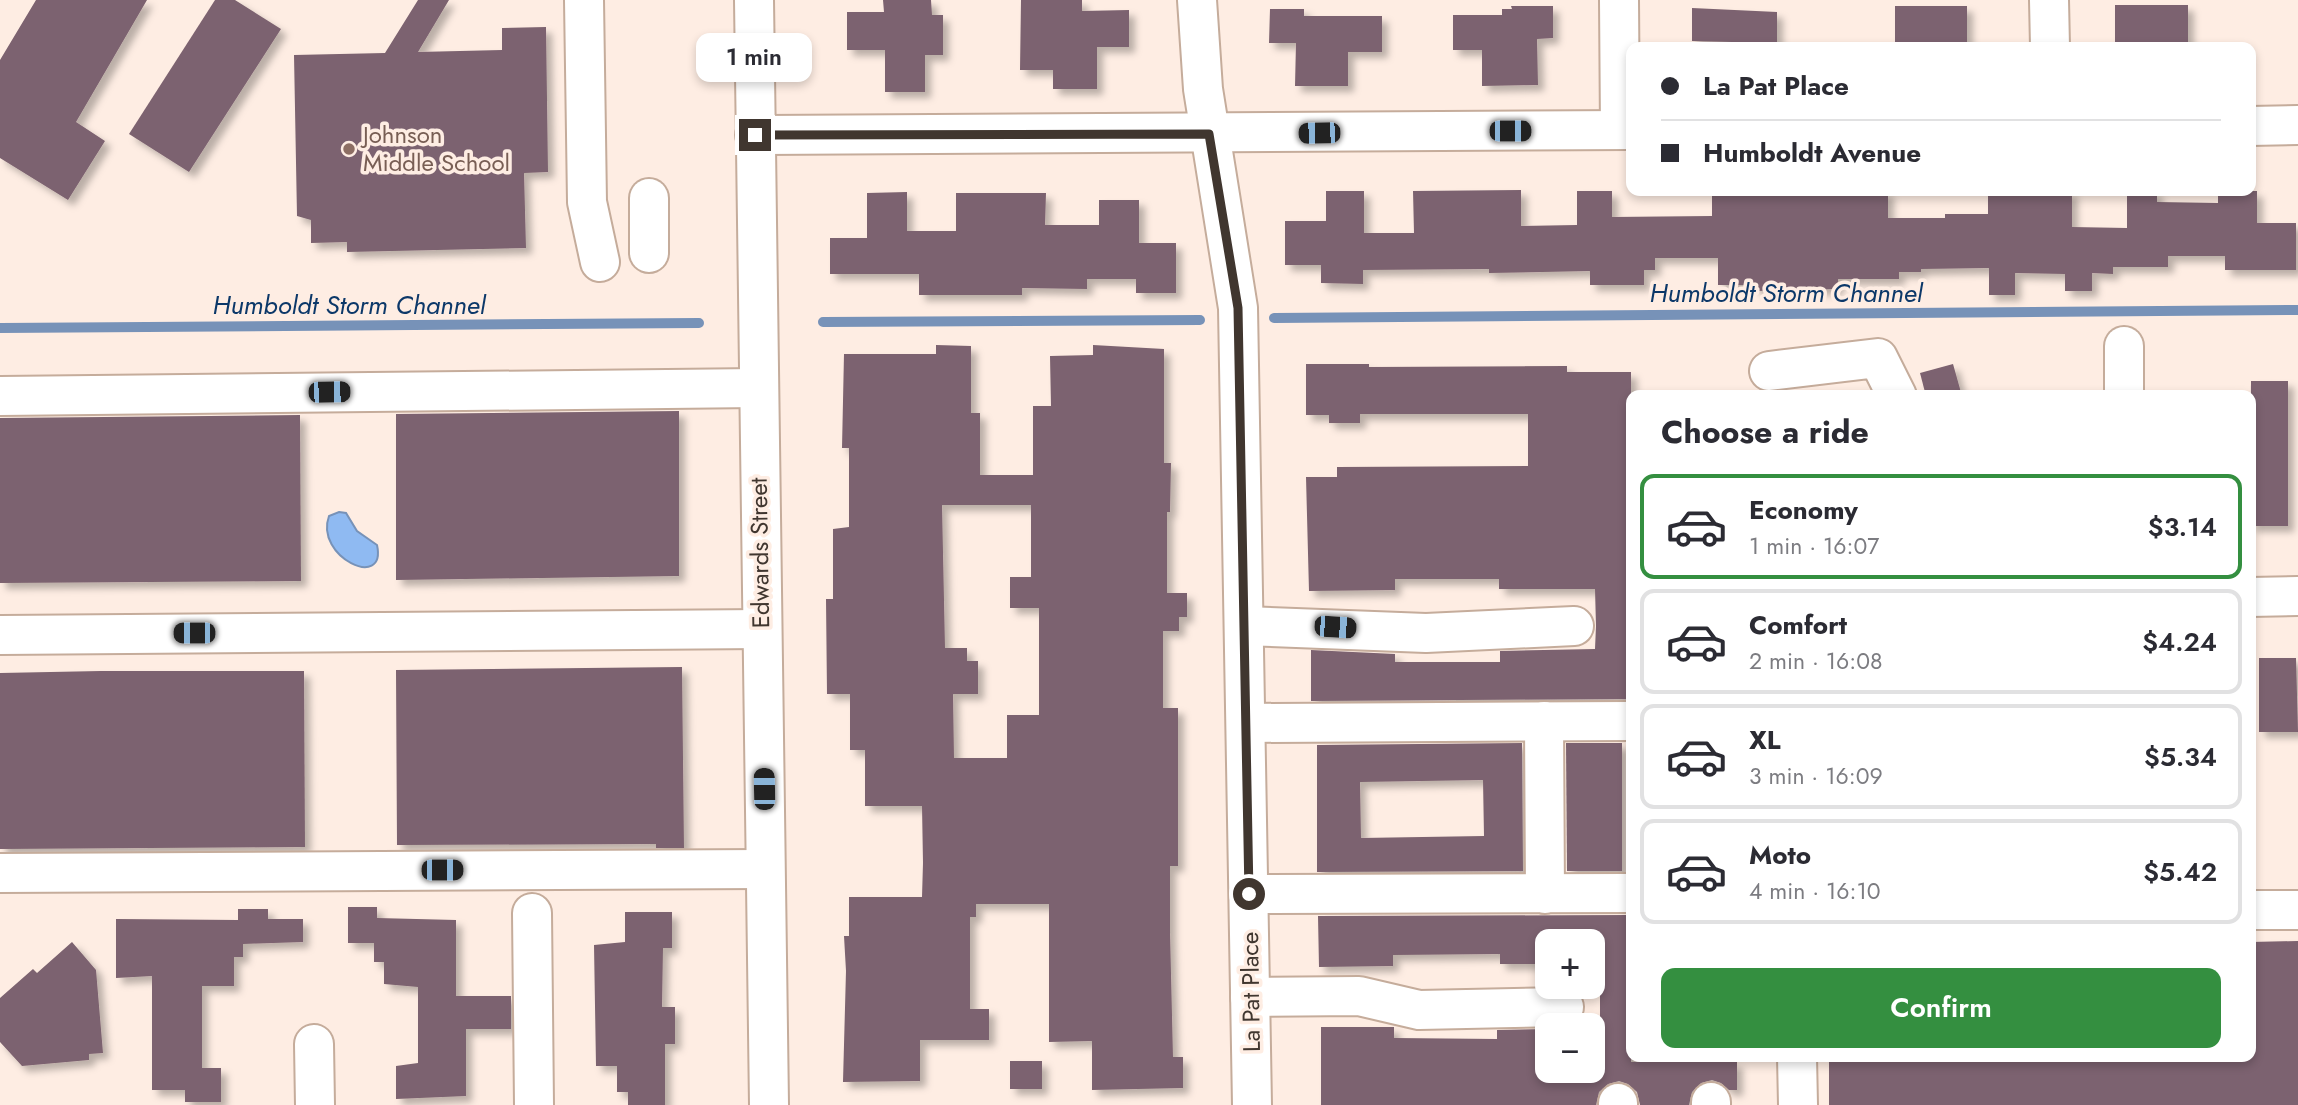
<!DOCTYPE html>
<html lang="en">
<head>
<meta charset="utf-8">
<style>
  body { margin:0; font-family:Jost,sans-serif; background:#f2f2f3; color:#2b2b33; height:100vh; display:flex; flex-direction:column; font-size:26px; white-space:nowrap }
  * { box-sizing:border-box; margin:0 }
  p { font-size:23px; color:#7c7c81 }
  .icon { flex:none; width:38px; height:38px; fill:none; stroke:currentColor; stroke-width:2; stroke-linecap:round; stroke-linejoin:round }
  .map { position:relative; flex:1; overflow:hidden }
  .drawer { position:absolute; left:1626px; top:390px; width:630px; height:672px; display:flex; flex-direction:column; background:#fff; border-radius:14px; box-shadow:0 4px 10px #0003 }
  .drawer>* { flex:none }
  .top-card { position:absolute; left:1626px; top:42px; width:630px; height:154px; border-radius:14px; box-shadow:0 4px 10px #0003; display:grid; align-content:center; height:154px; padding:0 35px; background:#fff }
  .controls { position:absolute; left:1535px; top:929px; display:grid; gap:14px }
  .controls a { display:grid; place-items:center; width:70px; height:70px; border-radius:14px; background:#fff; box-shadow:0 4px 10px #0003; font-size:35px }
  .end { position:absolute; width:32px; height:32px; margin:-16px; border:9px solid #40362f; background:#fff; box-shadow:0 0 0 4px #fff }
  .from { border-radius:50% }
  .bubble { position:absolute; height:49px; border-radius:14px; background:#fff; box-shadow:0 4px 10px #0003; font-size:23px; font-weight:600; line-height:49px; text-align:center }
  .car { position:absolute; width:21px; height:42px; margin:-21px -10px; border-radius:9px; box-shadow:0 0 5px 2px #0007; background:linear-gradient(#222 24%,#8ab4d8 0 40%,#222 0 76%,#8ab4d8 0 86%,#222 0) }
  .top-card b { display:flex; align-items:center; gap:24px; height:66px; font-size:26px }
  .top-card b+b { border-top:2px solid #e1e1e2 }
  .top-card i { width:18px; height:18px; background:#2b2b33 }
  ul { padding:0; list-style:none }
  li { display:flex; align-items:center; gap:21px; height:105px; margin:0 14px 10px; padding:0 21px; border:4px solid #e1e1e2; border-radius:14px }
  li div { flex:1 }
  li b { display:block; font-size:26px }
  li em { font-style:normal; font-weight:600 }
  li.current { border-color:#348f40 }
  li>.icon { width:63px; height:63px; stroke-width:1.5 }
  h2 { padding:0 35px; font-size:32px; line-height:84px }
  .button { display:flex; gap:14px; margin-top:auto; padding:14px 35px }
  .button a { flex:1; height:80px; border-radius:14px; background:#348f40; color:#fff; font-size:28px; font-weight:600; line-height:80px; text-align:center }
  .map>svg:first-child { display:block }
  .water { fill:#8fbaf2; stroke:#7792b8; stroke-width:2 }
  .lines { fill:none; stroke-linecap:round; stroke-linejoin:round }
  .stream { stroke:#7792b8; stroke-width:10 }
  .building { fill:#7c626f; fill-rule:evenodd; filter:url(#shadow) }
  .minor-casing { stroke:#c5ac9b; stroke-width:42 }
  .minor { stroke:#fff; stroke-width:38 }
  .route { stroke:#40362f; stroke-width:9 }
  .education-dot { fill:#8d6e63; stroke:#feede3; stroke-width:2.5 }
  .labels { text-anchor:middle; stroke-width:7; stroke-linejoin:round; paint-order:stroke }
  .education-label { font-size:24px; fill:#785e54; stroke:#feede3; text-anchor:start }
  .street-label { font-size:24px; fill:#40362f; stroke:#feede3 }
  .water-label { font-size:26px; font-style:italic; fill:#0c3869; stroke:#feede3 }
</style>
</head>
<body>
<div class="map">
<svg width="2298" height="1105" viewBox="0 0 2298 1105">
  <defs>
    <filter id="shadow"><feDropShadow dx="6" dy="6" stdDeviation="3.5" flood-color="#0004"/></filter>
  </defs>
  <rect width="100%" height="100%" fill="#feede3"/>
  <path class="water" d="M339,512L346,513L357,531L377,545C387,591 314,557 329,516Z"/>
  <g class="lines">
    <g class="stream">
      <polyline points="1274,318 2298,310"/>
      <polyline points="823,322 1200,320"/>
      <polyline points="0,328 699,323"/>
    </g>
  </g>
  <g class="building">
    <polygon points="36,0 147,0 76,122 105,141 68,200 0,158 0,60"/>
    <polygon points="215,0 235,0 281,29 189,172 129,134"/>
    <polygon points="418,0 449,0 418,52 502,50 502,28 546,27 548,172 524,173 526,248 347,252 347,242 311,243 311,220 297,216 294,55 385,53"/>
    <polygon points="883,0 931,0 932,15 943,15 943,55 925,55 925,92 885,92 885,50 847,50 847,12 884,12"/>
    <polygon points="1021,0 1082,0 1082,11 1129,10 1129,47 1097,47 1097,89 1053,89 1053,70 1020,70"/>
    <polygon points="2115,5 2188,5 2188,47 2145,47 2145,42 2115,43"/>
    <polygon points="1511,6 1553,6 1553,38 1537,39 1538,85 1482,86 1482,50 1453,50 1453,15 1502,15 1502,9 1512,9"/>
    <rect x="1895" y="6" width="72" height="41"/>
    <polygon points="1692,8 1777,12 1777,47 1732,47 1732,42 1692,41"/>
    <polygon points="1270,9 1304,9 1304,16 1382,16 1382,52 1348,52 1348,86 1295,86 1296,43 1269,43"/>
    <polygon points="1521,190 1521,226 1577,225 1577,191 1612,191 1612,217 1712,216 1712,191 1888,191 1888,218 1945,218 1945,214 1988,214 1988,191 2072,191 2072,227 2127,228 2127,191 2157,191 2157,202 2218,203 2218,191 2257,191 2257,223 2296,223 2296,270 2225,270 2225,256 2168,256 2168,267 2113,267 2113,274 2092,273 2092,291 2065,291 2065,274 2015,273 2015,295 1989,295 1989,268 1921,269 1921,272 1899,272 1899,279 1838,279 1838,289 1757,291 1757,285 1718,285 1718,258 1655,258 1655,270 1644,270 1644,285 1590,285 1590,271 1489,273 1489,269 1363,270 1363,284 1321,283 1321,265 1285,265 1285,221 1326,221 1326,191 1364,191 1364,233 1414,233 1413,191"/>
    <polygon points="907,192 907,231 956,231 956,193 1046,193 1045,225 1099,225 1099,200 1139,200 1139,243 1176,243 1176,293 1136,293 1136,279 1087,279 1087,289 1022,288 1022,295 919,295 919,274 830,274 830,238 867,238 867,193"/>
    <path d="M936,345L971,346V413H980V475H1033V406H1051L1050,356L1093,355V345L1164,349V463H1171L1170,512H1167V593H1187V617H1179V631H1163V708H1178V866H1170V932L1173,1057H1183V1088L1092,1090V1041L1049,1042V904H976V917H970V1009H989V1040H920V1081L843,1082L846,971L844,936H849V897H922L923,863L922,806H865V750H850V694H827L826,599H833V529L849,527V448H842L844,354H936ZM942,505H1031V577H1010V608H1039V715H1007V758H954L953,694H978V661H967V648H945Z"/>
    <polygon points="1306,364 1369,364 1369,367 1567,366 1567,372 1631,372 1631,699 1311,701 1311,650 1395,654 1395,662 1500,662 1500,651 1595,649 1596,626 1595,589 1499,589 1499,579 1395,579 1395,590 1309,591 1306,477 1337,477 1337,467 1528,466 1528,414 1360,414 1360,423 1329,423 1329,415 1306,415"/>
    <polygon points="1953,364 1962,396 1926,396 1920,373"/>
    <polygon points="2251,381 2288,381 2288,526 2250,526"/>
    <polygon points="679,411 679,576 396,580 396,414"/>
    <polygon points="300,415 301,581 0,583 0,418"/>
    <polygon points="2259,658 2296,658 2298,732 2259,732"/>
    <polygon points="682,667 684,848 656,848 656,844 397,845 396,670"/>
    <polygon points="101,671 304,671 305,847 0,849 0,673"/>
    <path d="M1522,743L1523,871L1317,872V745ZM1483,780L1484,836L1361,838L1360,782Z"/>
    <polygon points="1566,743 1622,743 1622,871 1567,871"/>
    <polygon points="348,907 377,907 377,918 456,920 456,996 511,996 511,1029 466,1029 466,1096 396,1099 396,1066 418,1063 418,987 384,984 384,962 374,962 374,943 348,943"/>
    <polygon points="238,909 268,909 268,919 303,919 303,942 243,944 243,957 234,957 234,986 202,986 202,1068 221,1068 221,1102 185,1102 185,1090 152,1090 152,976 116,978 116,919 238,920"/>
    <polygon points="625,912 672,912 672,948 663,948 662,1007 675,1007 675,1044 665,1044 665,1105 628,1105 628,1092 617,1092 617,1066 596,1066 594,945 625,942"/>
    <polygon points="1631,915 1631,1062 1737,1062 1737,1090 1729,1090 1721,1083 1712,1080 1701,1083 1692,1092 1689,1105 1640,1105 1637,1092 1628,1084 1619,1081 1608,1084 1599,1092 1596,1105 1321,1105 1321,1027 1394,1027 1394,1038 1497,1039 1497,1030 1547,1029 1547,1071 1600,1071 1600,942 1547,942 1547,964 1500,964 1500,954 1393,955 1393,966 1319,967 1318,916"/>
    <polygon points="2298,941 2298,1105 1829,1105 1829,1057 2250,1057 2250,942"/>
    <polygon points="72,942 96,970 103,1053 89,1054 89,1060 22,1066 0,1042 0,998 33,969 37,973"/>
    <rect x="1010" y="1061" width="32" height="28"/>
  </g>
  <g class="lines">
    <defs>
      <g id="minor">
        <polyline points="584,0 587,202 600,262"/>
        <polyline points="754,0 769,1105"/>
        <polyline points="1197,0 1203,89 1238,308 1252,1105"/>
        <polyline points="1619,0 1620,130"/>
        <polyline points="2049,0 2050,47"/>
        <polyline points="2250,126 2298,125"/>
        <polyline points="755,135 1631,130"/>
        <polyline points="649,198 649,253"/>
        <polyline points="2124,346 2124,396"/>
        <polyline points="1769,371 1878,358 1897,396"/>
        <polyline points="0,396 758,388"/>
        <polyline points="2250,597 2298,596"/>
        <polyline points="1244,626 1426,633 1574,626"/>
        <polyline points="0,635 762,629"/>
        <polyline points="1544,721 1545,894"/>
        <polyline points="1246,723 1631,721"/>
        <polyline points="0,873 765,869"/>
        <polyline points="1249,894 1631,893"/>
        <polyline points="2250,910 2298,910"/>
        <polyline points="532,913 534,1105"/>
        <polyline points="1250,997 1359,996 1419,1010 1564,1007"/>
        <polyline points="314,1044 315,1105"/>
        <polyline points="1797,1057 1798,1105"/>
        <polyline points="1711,1102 1711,1105"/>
        <polyline points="1618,1103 1618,1105"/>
      </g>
    </defs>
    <use href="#minor" class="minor-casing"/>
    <use href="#minor" class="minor"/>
  </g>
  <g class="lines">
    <polyline class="route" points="755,135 1209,134 1238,308 1249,894"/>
  </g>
  <circle class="education-dot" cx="349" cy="149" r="7"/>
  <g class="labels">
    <g class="education-label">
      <text x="363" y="143">Johnson<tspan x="363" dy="28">Middle School</tspan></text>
    </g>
    <g class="street-label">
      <text transform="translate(760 553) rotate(-91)" y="8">Edwards Street</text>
      <text transform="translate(1251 992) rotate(-91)" y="8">La Pat Place</text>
    </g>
    <g class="water-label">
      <text x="1786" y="302">Humboldt Storm Channel</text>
      <text x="349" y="314">Humboldt Storm Channel</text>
    </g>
  </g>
</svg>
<div class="controls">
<a>+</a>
<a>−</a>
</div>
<i class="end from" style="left:1249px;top:894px"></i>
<i class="end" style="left:755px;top:135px"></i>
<div class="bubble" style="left:696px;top:33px;width:116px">1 min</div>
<i class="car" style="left:1510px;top:131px;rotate:90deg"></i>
<i class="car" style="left:1319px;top:133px;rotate:269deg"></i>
<i class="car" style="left:329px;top:392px;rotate:89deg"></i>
<i class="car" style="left:1335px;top:627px;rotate:94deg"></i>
<i class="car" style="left:194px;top:633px;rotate:270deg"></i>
<i class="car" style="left:764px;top:789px;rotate:359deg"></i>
<i class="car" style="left:442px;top:870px;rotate:90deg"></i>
<div class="top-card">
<b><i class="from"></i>La Pat Place</b>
<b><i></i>Humboldt Avenue</b>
</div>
<section class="drawer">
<h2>Choose a ride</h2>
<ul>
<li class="current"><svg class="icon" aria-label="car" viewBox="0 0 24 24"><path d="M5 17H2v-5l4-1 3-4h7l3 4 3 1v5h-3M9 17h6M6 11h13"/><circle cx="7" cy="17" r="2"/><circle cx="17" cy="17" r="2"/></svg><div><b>Economy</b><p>1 min · 16:07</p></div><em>$3.14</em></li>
<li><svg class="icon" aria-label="car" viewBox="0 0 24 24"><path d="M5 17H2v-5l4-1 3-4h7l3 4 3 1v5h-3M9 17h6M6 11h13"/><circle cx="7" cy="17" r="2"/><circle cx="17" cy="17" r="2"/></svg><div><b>Comfort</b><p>2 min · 16:08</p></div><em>$4.24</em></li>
<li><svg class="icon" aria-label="car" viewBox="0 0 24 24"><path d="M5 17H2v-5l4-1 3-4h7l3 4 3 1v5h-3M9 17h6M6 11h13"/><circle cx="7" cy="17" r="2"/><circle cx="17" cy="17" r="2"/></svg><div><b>XL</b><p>3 min · 16:09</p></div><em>$5.34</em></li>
<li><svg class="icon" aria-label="car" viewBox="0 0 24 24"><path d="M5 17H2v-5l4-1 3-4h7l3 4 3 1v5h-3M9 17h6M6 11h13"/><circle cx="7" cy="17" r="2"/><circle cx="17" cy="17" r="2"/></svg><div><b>Moto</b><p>4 min · 16:10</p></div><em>$5.42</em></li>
</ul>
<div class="button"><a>Confirm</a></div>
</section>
</div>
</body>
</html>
